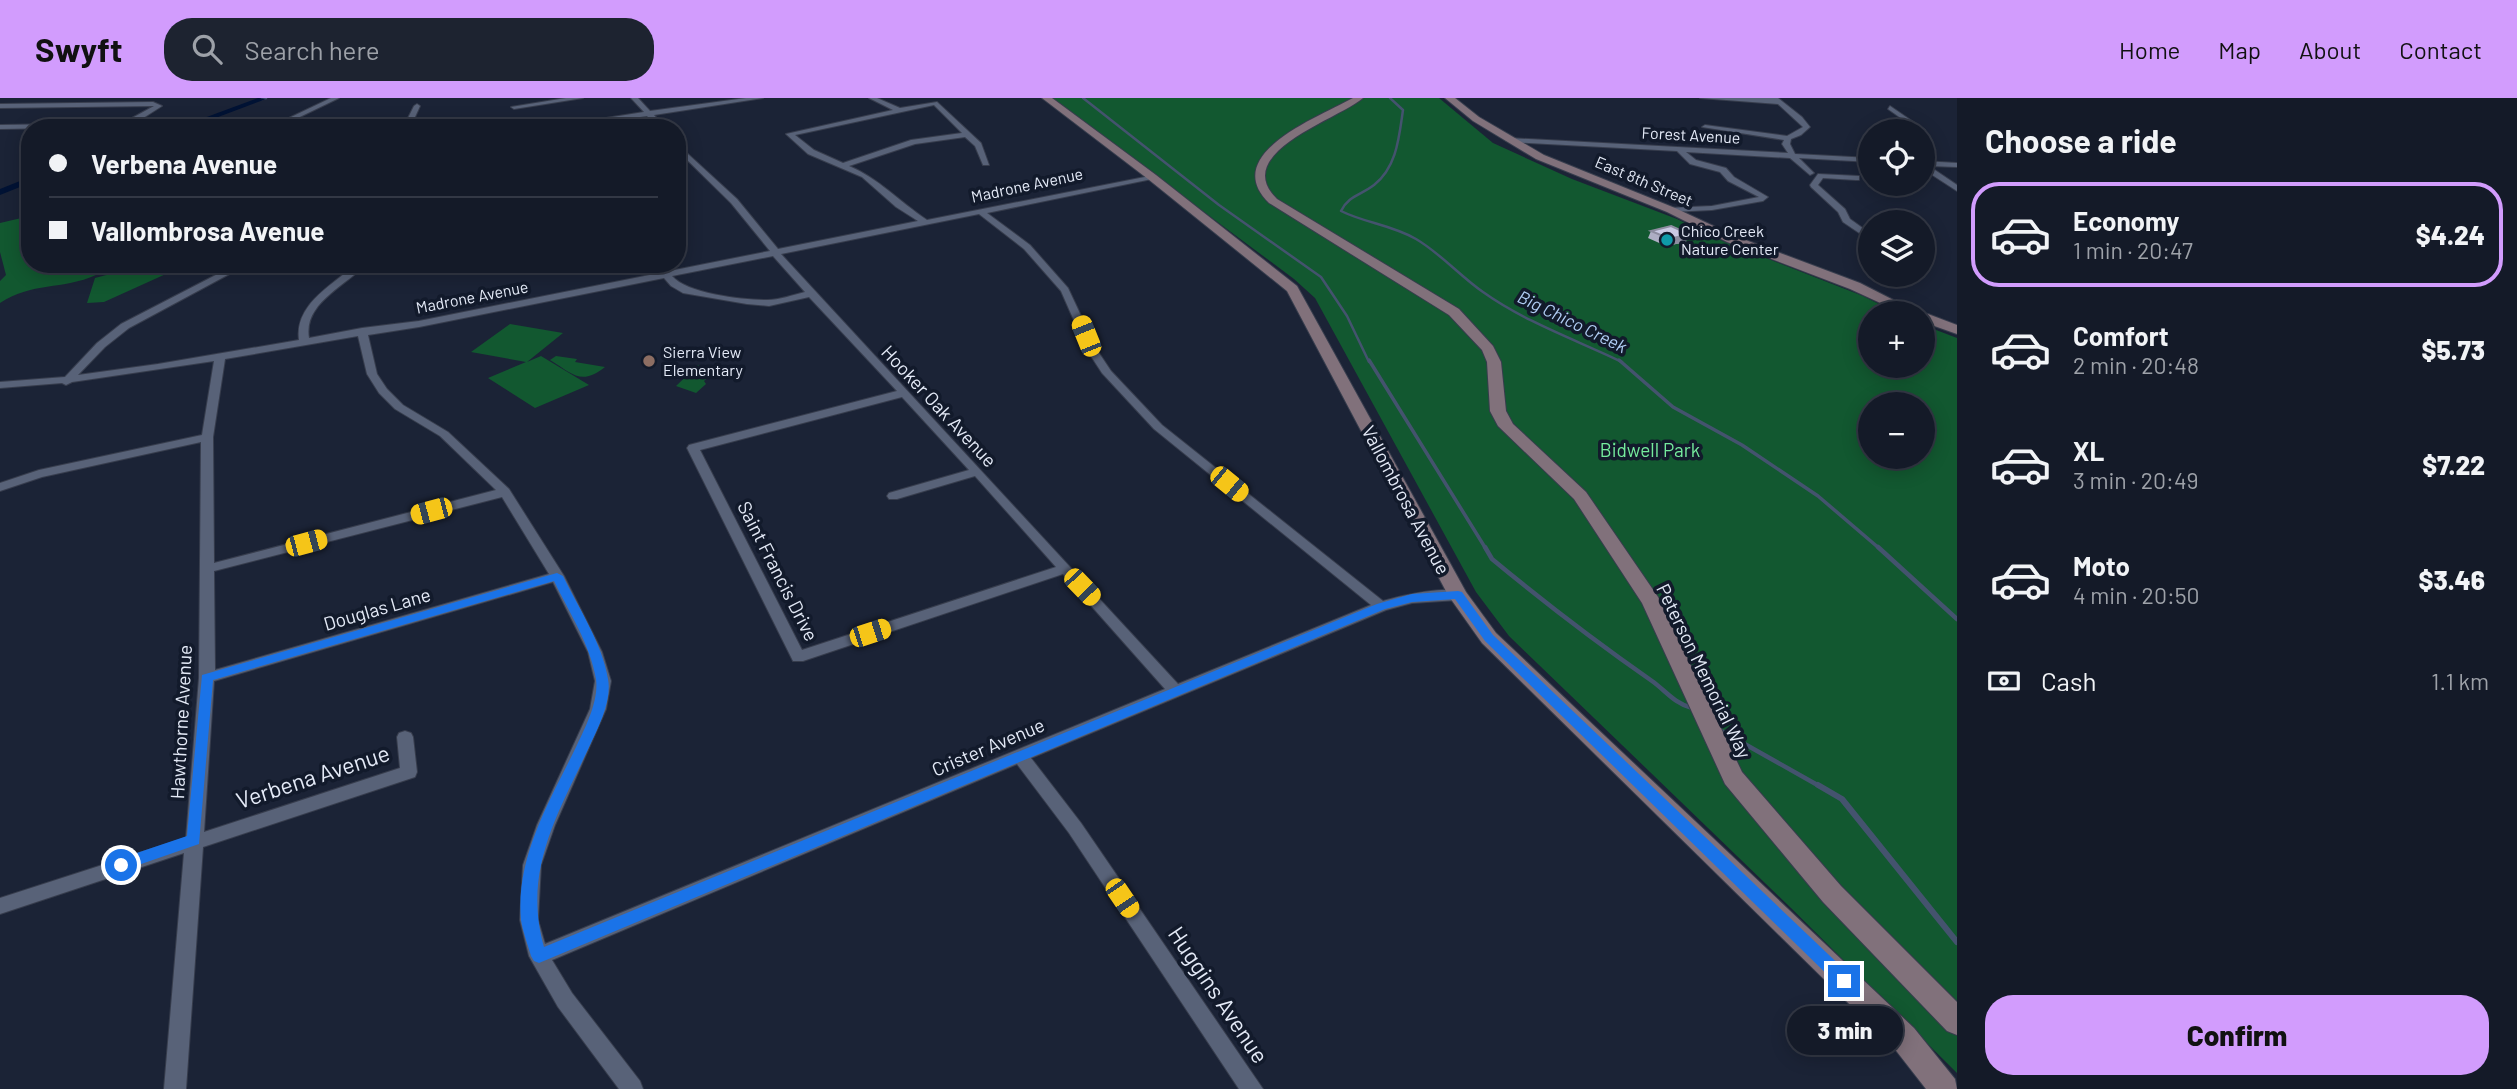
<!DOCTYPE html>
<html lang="en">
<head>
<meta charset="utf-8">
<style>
  body { margin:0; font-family:Barlow,sans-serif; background:#1d2330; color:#f1f3f6; height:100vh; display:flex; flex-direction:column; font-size:26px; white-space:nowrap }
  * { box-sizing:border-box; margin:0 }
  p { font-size:23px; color:#9da1a8 }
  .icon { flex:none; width:38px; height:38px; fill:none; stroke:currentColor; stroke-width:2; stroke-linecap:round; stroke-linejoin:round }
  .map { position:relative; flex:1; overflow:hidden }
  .sheet { display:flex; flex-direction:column; background:#141a28; width:560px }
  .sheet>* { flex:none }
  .guide { position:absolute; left:21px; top:21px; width:665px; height:154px; border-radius:28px; box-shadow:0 4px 18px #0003,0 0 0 2px #333845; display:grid; align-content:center; height:154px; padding:0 28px; background:#141a28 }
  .fabs { position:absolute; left:1858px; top:21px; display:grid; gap:14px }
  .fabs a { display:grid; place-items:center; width:77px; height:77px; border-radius:50%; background:#141a28; box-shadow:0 4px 18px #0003,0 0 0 2px #333845; font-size:35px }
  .end { position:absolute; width:32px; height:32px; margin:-16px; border:9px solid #1a73e8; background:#fff; box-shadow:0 0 0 4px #fff }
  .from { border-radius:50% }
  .bubble { position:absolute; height:49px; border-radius:24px; background:#141a28; box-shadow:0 4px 18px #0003,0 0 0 2px #333845; font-size:23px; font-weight:800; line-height:49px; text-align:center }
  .car { position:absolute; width:21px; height:42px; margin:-21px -10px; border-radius:9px; box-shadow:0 0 5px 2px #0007; background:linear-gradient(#f5c518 24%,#345 0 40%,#f5c518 0 76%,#345 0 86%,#f5c518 0) }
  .guide b { display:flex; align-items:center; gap:24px; height:66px; font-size:26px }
  .guide b+b { border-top:2px solid #333845 }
  .guide i { width:18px; height:18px; background:#f1f3f6 }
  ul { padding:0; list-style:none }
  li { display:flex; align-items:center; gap:21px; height:105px; margin:0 14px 10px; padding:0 14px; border:4px solid transparent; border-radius:28px }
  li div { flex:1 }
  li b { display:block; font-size:26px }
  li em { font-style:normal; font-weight:800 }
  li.current { border-color:#d29cfd }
  li>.icon { width:63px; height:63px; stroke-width:1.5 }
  h2 { padding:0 28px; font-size:32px; line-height:84px }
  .pay { display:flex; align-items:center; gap:18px; height:77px; padding:0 28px; font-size:26px }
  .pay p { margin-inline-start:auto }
  .button { display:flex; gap:14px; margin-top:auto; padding:14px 28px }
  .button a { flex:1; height:80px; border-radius:28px; background:#d29cfd; color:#111; font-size:28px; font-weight:800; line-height:80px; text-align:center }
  header { display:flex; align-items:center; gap:42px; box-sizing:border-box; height:98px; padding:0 35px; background:#d29cfd; color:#111 }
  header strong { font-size:33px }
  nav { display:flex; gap:38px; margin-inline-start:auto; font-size:24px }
  .search { width:490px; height:63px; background:#1d2330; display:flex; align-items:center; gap:18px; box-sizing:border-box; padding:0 24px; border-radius:28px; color:#9da1a8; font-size:26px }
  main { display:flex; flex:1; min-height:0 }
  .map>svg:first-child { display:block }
  .green { fill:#125830; fill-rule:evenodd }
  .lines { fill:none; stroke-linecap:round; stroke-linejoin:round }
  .stream-far3 { stroke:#44536e; stroke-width:2.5 }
  .stream-far2 { stroke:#44536e; stroke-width:3.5 }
  .stream-far1 { stroke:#44536e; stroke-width:4.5 }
  .stream { stroke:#44536e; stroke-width:6 }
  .canal { fill:#001234; fill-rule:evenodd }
  .street-casing { stroke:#373d4d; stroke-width:2 }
  .secondary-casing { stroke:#373d4d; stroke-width:2 }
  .street { fill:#586278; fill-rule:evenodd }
  .secondary { fill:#81717b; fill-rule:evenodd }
  .wall { fill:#aeaec4 }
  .shaded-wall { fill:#8d8da0 }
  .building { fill:#cacae4; stroke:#8d8da0; stroke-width:2 }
  .route { fill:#1a73e8 }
  .culture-dot { fill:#0f9aa8; stroke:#121a2b; stroke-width:2.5 }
  .education-dot { fill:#8d6e63; stroke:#121a2b; stroke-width:2.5 }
  .labels { text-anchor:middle; stroke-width:7; stroke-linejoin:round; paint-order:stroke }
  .far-street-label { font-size:16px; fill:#e4eaf7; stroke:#121a2b }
  .far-poi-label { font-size:16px; fill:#e4eaf7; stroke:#121a2b; text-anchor:start }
  .far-water-label { font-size:18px; font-style:italic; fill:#b0cdf3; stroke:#121a2b }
  .street-label { font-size:19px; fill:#e4eaf7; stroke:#121a2b }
  .park-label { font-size:19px; fill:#75eb9d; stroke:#121a2b }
  .near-street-label { font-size:23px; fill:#e4eaf7; stroke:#121a2b }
</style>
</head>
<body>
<header>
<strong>Swyft</strong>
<div class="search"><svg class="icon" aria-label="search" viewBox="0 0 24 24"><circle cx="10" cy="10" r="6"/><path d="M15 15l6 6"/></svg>Search here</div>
<nav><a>Home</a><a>Map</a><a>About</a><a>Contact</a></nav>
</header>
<main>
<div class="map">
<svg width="1957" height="991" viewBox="0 0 1957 991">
  <rect width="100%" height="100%" fill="#1b2336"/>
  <g class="green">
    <path d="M1051,0H1439L1493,45L1572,81L1677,121L1720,142L1863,198L1897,215H1871V268H1923V227L1957,240V975L1791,810L1509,538L1476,494L1315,200L1294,181ZM1871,306H1923V359H1871Z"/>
    <path d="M30,118V166H96V177C63,192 31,184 0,205V183L6,177L0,154V125Z"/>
    <polygon points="177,166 188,166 104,204 87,205 95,180 129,171 154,176"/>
    <polygon points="510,226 563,235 527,264 541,258 589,287 535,310 488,280 526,264 471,254"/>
    <path d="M556,258L577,261L575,264L605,269C581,288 573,276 550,262Z"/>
    <polygon points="698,267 717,270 704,283 706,286 696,295 676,288"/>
  </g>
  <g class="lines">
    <g class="stream-far3">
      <polyline points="1083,0 1219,107 1321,179 1347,218 1369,264"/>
      <path d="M1390,0L1403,12C1399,39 1397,69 1374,87C1361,97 1348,98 1341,113C1365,125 1392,127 1416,141C1440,155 1460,178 1483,194C1525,224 1576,242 1622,264"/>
      <polyline points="262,1 266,0"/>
    </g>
    <g class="stream-far2">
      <polyline points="1369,262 1486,451"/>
      <polyline points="1619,262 1673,309 1742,347 1818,398 1880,451"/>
    </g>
    <g class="stream-far1">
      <path d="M1485,449L1492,461C1545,505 1596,544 1652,583C1666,593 1675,606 1692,610"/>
      <polyline points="1878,449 1957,521"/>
      <polyline points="1718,631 1821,689"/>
    </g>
    <polyline class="stream" points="1818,687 1842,701 1957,844"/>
    <g class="canal">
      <polygon points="258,0 266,1 189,30 177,30"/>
      <polygon points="30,79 30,85 0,97 0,91"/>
    </g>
    <defs>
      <g id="street">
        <polygon points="331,0 339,0 277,30 268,30"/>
        <polygon points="566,0 583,0 514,11 511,9"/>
        <polygon points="631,0 638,0 650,13 746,0 763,0 654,17 665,30 658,30 647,18 563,30 543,30 644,14"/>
        <path d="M869,0H877L900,10L937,4L981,45L989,67H983L975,48L965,39L915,46L849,68C878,80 900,104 927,122L1155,77V81H1152L987,115L1030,147L1068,190L1097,252L1111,273L1162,327L1383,503C1400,498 1453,485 1465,497L1458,502L1412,505L1386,512L1031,660L1081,725L1263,991H1239L1069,735L1017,666L552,862L572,895L640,983L643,991H619L558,909L529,858L520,822L523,767L537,727L590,611L595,583L588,554L553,484L214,583L204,734L400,670L397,639L399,635L405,633L411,635L413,639L417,674L415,679L203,749L186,991H164L184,755L0,816V800L186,740L199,580L201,344L42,379L0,393V385L39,372L202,337L214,263L72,284L66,287L62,285L0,290V284L65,279L97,245L121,226L237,166H248L129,230L105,249L78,277L158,266L299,242C294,206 333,187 356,166H366C346,188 303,205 309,240L362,230L419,223L770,153L731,105L677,52V46L737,101L778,151L918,123L896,109L862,79L808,56L786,36L893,12ZM934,7L962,35L911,42L843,65L814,52L795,37ZM979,116L1024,151L1061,193L1087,252L1102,275L1154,331L1371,507L1178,586L781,156ZM773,158L805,194C793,197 779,202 767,202C744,202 687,196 672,178ZM664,180L671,188L683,195L747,206L769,208L809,199L897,293L689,347L687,350L793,563H803L1063,476L1165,591L545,846L538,822L541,767L555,727L606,611L611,583L602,554L564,478L509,391L448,334L403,307L387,291L377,276L368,237L419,229ZM358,238L367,276L379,295L395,311L440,338L496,392L214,465L213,339L225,261ZM902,299L969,372L889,395L887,398L889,401H897L975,378L1056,469L802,552L700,352ZM502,399L549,476L215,572L214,473Z"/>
        <polygon points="1700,0 1778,0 1802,19 1810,29 1801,37 1791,41 1790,46 1795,56 1871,60 1871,64 1799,60 1814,75 1810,77 1790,60 1686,54 1696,62 1726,70 1734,79 1768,99 1763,103 1712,112 1671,114 1667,112 1668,110 1712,108 1759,99 1728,83 1720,74 1690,66 1677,53 1509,44 1505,42 1509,40 1788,55 1782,46 1784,42 1702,29 1705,27 1787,38 1803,29 1778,6"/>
        <polygon points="153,4 162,8 137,24 124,29 0,31 0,27 123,25 154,8 0,10 0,6"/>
        <polygon points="417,6 420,8 410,30 403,30 414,8"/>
        <polygon points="1890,8 1925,32 1925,34 1919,33 1888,11"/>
        <polygon points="1923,63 1957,65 1957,69 1929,68 1957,87 1957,93 1923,71"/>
        <polygon points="1818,76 1859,78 1859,82 1856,82 1823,80 1818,87 1845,111 1850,121 1871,136 1871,143 1843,124 1838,114 1811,89 1810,87"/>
      </g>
      <g id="secondary">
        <polygon points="1042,0 1052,0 1156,77 1297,188 1466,494 1496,535 1914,930 1955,981 1957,991 1926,991 1894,950 1482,545 1448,497 1287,193 1148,81"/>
        <path d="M1353,0H1363C1339,21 1229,55 1277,101L1459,211L1493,248L1501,264L1506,313L1513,326L1586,394L1658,499L1742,674L1841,788L1957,904V937L1947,933L1823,804L1725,686L1642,505L1574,401L1498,328L1490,313L1487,264L1482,252L1449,217L1269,105C1219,56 1319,19 1353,0Z"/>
        <polygon points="1445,0 1455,0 1479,19 1544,57 1675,110 1735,138 1860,185 1919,215 1902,215 1850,191 1727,144 1667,114 1536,61 1473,23"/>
        <polygon points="1922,215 1928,216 1957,227 1957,236 1923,224"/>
      </g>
    </defs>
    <use href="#street" class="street-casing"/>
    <use href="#secondary" class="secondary-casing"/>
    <use href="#street" class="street"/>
    <use href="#secondary" class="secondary"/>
  </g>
  <polygon class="wall" points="1651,133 1686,144 1666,148 1648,140"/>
  <polygon class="shaded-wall" points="1689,136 1686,144 1666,148 1670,141"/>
  <polygon class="building" points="1671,128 1689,136 1670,141 1651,133"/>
  <path class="route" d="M557,475L563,478C579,511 602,545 608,581C612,602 599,628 590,647C559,714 522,772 544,849L1377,506L1412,496L1458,493L1462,494L1493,537L1850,877L1852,883L1850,888L1844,890L1839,888L1485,543L1455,501L1412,504L1385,511L539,865L534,863L531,858C528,847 523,834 521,822C515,759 551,701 577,647C586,628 599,602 596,581C590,546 569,514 554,483L213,582L199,746L121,773L116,771L114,767L116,762L187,738L202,577Z"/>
  <circle class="culture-dot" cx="1667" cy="142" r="7"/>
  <circle class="education-dot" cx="649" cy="263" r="7"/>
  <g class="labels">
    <g class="far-street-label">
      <text transform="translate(1691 37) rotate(3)" y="6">Forest Avenue</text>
      <text transform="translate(1644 83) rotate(23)" y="6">East 8th Street</text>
      <text transform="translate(1027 87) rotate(-12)" y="6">Madrone Avenue</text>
      <text transform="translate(472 199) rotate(-11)" y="6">Madrone Avenue</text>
    </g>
    <g class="far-poi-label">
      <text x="1681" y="139">Chico Creek<tspan x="1681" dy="18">Nature Center</tspan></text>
      <text x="663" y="260">Sierra View<tspan x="663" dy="18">Elementary</tspan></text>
    </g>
    <g class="far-water-label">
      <text transform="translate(1572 224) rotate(26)" y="6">Big Chico Creek</text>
    </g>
    <g class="street-label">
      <text transform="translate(939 308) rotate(47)" y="7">Hooker Oak Avenue</text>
      <text transform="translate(1406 402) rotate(62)" y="7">Vallombrosa Avenue</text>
      <text transform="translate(778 473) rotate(63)" y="7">Saint Francis Drive</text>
      <text transform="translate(377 511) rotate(-16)" y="7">Douglas Lane</text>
      <text transform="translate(1704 573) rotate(64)" y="7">Peterson Memorial Way</text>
      <text transform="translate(181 624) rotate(-87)" y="7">Hawthorne Avenue</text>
      <text transform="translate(988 649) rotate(-23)" y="7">Crister Avenue</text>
    </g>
    <g class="park-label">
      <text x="1650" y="359">Bidwell Park</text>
    </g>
    <g class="near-street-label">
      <text transform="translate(313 679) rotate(-18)" y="8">Verbena Avenue</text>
      <text transform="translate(1218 897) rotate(56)" y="8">Huggins Avenue</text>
    </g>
  </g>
</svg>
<div class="fabs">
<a><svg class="icon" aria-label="locate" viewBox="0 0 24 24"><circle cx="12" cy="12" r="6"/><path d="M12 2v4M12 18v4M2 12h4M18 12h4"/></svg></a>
<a><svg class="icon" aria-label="layers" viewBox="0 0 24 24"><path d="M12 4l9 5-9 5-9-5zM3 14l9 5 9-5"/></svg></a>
<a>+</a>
<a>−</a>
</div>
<i class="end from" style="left:121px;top:767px"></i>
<i class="end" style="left:1844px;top:883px"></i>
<div class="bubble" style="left:1787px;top:908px;width:116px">3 min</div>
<i class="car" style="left:1086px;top:238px;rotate:338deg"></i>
<i class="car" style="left:1229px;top:386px;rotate:129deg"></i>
<i class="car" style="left:431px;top:413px;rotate:255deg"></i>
<i class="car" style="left:306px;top:445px;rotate:75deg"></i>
<i class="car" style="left:1082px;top:489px;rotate:136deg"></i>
<i class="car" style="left:870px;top:535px;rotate:72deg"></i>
<i class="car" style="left:1122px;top:800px;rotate:146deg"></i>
<div class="guide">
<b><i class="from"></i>Verbena Avenue</b>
<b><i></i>Vallombrosa Avenue</b>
</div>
</div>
<section class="sheet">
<h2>Choose a ride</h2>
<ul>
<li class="current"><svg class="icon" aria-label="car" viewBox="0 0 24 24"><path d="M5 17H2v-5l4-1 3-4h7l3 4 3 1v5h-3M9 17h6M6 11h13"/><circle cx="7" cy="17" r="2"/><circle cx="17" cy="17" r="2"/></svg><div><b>Economy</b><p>1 min · 20:47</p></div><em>$4.24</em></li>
<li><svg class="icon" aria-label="car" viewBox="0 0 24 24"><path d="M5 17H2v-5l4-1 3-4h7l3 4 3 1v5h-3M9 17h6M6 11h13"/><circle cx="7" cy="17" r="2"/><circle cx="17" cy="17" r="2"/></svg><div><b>Comfort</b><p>2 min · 20:48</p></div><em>$5.73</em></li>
<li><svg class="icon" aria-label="car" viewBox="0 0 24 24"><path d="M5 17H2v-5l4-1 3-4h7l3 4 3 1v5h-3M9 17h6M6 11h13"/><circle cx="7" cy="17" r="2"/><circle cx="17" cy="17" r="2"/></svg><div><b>XL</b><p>3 min · 20:49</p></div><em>$7.22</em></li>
<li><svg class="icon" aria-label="car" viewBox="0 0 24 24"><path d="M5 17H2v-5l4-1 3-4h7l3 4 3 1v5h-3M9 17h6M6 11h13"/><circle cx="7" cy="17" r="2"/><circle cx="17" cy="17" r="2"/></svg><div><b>Moto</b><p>4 min · 20:50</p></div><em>$3.46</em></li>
</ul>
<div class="pay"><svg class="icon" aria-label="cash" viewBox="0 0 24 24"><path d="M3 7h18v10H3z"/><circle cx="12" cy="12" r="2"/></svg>Cash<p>1.1 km</p></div>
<div class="button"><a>Confirm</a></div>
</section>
</main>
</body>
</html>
